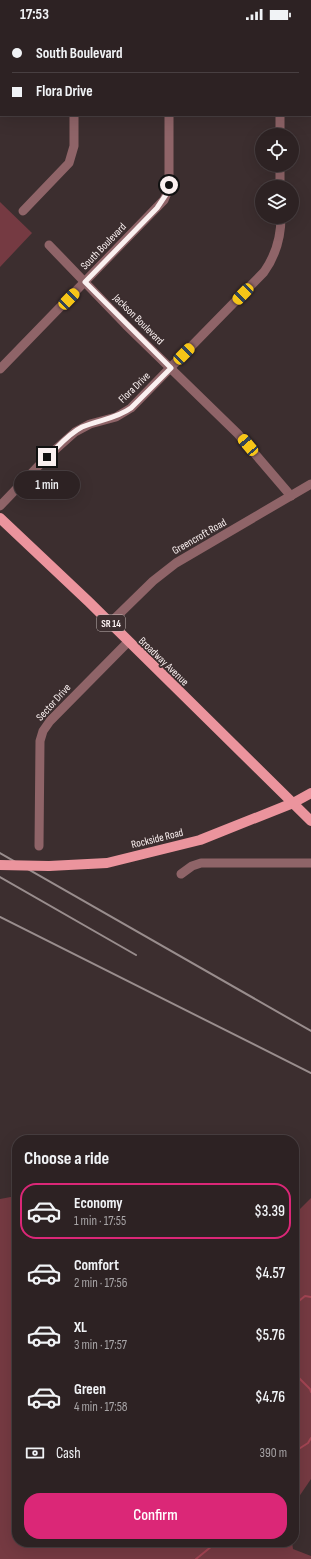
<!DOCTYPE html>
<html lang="en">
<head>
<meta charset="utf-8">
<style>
  body { margin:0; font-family:"Sofia Sans Condensed",sans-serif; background:#392f30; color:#f1f3f6; height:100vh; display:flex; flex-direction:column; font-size:15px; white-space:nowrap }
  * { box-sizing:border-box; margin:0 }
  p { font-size:13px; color:#a7a4a6 }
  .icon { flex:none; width:22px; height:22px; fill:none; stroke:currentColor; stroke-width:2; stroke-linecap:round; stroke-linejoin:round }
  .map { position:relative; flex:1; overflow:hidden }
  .details { position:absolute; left:12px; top:1107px; width:287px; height:412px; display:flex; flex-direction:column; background:#2d2223; border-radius:16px; box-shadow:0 4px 16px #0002,0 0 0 1px #483f41 }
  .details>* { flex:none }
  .guide { position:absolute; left:0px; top:0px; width:311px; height:88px; box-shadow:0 4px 16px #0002,0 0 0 1px #483f41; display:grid; align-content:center; height:88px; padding:0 12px; background:#2d2223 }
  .tools { position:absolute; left:255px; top:100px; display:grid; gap:8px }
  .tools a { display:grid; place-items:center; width:44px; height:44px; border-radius:50%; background:#2d2223; box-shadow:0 4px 16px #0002,0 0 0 1px #483f41; font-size:20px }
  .end { position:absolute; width:18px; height:18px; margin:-9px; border:5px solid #faf0f0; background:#111; box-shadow:0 0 0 2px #111 }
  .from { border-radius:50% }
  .bubble { position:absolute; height:28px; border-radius:14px; background:#2d2223; box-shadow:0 4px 16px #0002,0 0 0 1px #483f41; font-size:13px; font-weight:600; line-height:28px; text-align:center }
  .car { position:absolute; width:12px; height:24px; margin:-12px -6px; border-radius:5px; box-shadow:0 0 3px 1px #0007; background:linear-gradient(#f5c518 24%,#345 0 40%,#f5c518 0 76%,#345 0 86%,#f5c518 0) }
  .guide b { display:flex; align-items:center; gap:14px; height:38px; font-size:15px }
  .guide b+b { border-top:1px solid #483f41 }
  .guide i { width:10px; height:10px; background:#f1f3f6 }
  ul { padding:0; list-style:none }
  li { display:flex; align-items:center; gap:12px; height:56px; margin:0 8px 6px; padding:0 4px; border:2px solid transparent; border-radius:16px }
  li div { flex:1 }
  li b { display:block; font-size:15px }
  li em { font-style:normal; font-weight:600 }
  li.selected { border-color:#db2777 }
  li>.icon { width:36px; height:36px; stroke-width:1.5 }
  h2 { padding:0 12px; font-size:18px; line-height:48px }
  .pay { display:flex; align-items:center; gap:10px; height:44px; padding:0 12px; font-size:15px }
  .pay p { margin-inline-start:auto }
  .button { display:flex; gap:8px; margin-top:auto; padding:8px 12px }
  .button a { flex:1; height:46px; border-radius:16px; background:#db2777; color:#fff; font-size:16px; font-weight:600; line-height:46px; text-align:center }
  .status { display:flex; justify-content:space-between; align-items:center; height:28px; padding:0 20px; background:#2d2223; direction:ltr }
  .status svg { height:11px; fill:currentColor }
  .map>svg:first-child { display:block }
  .green { fill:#753a42 }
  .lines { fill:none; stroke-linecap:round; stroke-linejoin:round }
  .stream { stroke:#a34553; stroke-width:2 }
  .minor { stroke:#8f6468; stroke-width:9 }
  .major { stroke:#eb949d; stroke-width:10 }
  .rail { stroke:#998d8d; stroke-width:2 }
  .major-bridge { stroke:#eb949d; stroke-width:10 }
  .route { stroke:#faf0f0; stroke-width:5 }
  .labels { text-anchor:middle; stroke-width:3.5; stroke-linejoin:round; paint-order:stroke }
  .shield { fill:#3c2e2f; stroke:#c1b6b6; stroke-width:1 }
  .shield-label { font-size:10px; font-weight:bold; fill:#faf0f0 }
  .street-label { font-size:11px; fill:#faf0f0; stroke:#3c2e2f }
</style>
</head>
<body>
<div class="status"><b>17:53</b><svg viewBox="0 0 49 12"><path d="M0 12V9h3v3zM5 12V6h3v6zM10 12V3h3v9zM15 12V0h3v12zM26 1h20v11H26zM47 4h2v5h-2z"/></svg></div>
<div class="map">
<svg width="311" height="1531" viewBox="0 0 311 1531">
  <rect width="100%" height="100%" fill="#3c2e2f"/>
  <g class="green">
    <polygon points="0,174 32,205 0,239"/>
    <polygon points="16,1168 17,1171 17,1514 292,1514 293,1521 311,1528 311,1531 0,1531 0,1171"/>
    <polygon points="311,1170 311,1451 294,1476 294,1187"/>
  </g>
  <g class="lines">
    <g class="stream">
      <polyline points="294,1277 305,1268 311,1269"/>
      <polyline points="294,1339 299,1350 310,1361 311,1364"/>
      <polyline points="294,1424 308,1415 311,1410"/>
      <polyline points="196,1531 217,1514"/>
    </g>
    <g class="minor">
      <polyline points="74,0 74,1"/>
      <polyline points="168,0 168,1"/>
      <polyline points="280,0 280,1"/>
      <polyline points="280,87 280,107"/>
      <polyline points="280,137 280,159"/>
      <polyline points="23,183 69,135 74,118 74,87"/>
      <polyline points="49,217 126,297 238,406 291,468"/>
      <polyline points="0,341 164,172 167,165 169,157 169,87"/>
      <path d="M0,478L47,429L75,404L90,396L116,389L131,380L264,244C276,227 281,210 281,189"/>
      <polyline points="110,595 153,553 176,535 311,456"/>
      <polyline points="39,818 40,713 43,703 50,693 128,614"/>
      <polyline points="181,846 192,838 201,835 311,835"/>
    </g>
    <g class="major">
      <polyline points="0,490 89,574 311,793"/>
      <polyline points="49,838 107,835 200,812 293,775 311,765"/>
    </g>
    <g class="rail">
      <polyline points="0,825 311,1003"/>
      <polyline points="0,849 136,927"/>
      <polyline points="0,889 311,1045"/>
    </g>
    <polyline class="major-bridge" points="0,837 49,838"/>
  </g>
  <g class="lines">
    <path class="route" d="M47,429C58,419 68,406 82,399C98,392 116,391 131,380L171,340L85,254L157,180L167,165L169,157"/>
  </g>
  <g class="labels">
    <rect class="shield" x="97" y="587" width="28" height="16" rx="3"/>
    <g class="shield-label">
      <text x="111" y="599">SR 14</text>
    </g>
    <g class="street-label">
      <text transform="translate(103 218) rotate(-46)" y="4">South Boulevard</text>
      <text transform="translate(139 291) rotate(45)" y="4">Jackson Boulevard</text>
      <text transform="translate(134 359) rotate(-44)" y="4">Flora Drive</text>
      <text transform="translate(199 508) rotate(-30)" y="4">Greencroft Road</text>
      <text transform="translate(164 633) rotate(44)" y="4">Broadway Avenue</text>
      <text transform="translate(53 674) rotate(-48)" y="4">Sector Drive</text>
      <text transform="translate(157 810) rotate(-14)" y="4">Rockside Road</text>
    </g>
  </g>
</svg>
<div class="tools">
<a><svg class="icon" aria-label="locate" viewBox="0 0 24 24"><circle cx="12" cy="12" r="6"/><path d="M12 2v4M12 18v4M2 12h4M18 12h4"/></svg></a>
<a><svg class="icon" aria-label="layers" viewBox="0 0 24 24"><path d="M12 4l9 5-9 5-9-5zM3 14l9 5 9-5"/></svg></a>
</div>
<i class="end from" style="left:169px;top:157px"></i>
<i class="end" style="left:47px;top:429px"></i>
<div class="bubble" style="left:14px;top:443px;width:66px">1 min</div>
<i class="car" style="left:243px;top:266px;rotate:224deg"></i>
<i class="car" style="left:69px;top:271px;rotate:44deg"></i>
<i class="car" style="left:184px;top:326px;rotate:45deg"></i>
<i class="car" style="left:248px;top:417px;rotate:320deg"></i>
<div class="guide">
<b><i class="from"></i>South Boulevard</b>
<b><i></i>Flora Drive</b>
</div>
<section class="details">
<h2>Choose a ride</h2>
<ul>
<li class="selected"><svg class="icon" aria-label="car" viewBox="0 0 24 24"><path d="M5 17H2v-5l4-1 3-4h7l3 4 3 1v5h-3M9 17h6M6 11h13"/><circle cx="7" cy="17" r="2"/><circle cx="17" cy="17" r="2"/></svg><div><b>Economy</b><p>1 min · 17:55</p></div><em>$3.39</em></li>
<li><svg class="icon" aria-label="car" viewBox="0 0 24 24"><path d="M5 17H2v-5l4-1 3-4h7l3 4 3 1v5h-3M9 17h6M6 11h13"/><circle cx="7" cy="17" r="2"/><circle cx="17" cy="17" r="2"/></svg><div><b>Comfort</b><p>2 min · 17:56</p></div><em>$4.57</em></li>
<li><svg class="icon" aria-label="car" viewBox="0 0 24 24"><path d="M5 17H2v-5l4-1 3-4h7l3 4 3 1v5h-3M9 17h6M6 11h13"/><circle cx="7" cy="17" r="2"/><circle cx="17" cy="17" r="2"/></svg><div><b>XL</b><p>3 min · 17:57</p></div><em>$5.76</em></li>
<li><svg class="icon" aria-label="car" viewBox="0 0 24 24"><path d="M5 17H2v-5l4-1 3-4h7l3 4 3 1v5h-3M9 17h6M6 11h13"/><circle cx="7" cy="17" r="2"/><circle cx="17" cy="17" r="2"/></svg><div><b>Green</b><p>4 min · 17:58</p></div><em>$4.76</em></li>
</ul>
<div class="pay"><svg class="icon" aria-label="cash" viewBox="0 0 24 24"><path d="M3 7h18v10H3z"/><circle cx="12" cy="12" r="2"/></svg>Cash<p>390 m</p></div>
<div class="button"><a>Confirm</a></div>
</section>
</div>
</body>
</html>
